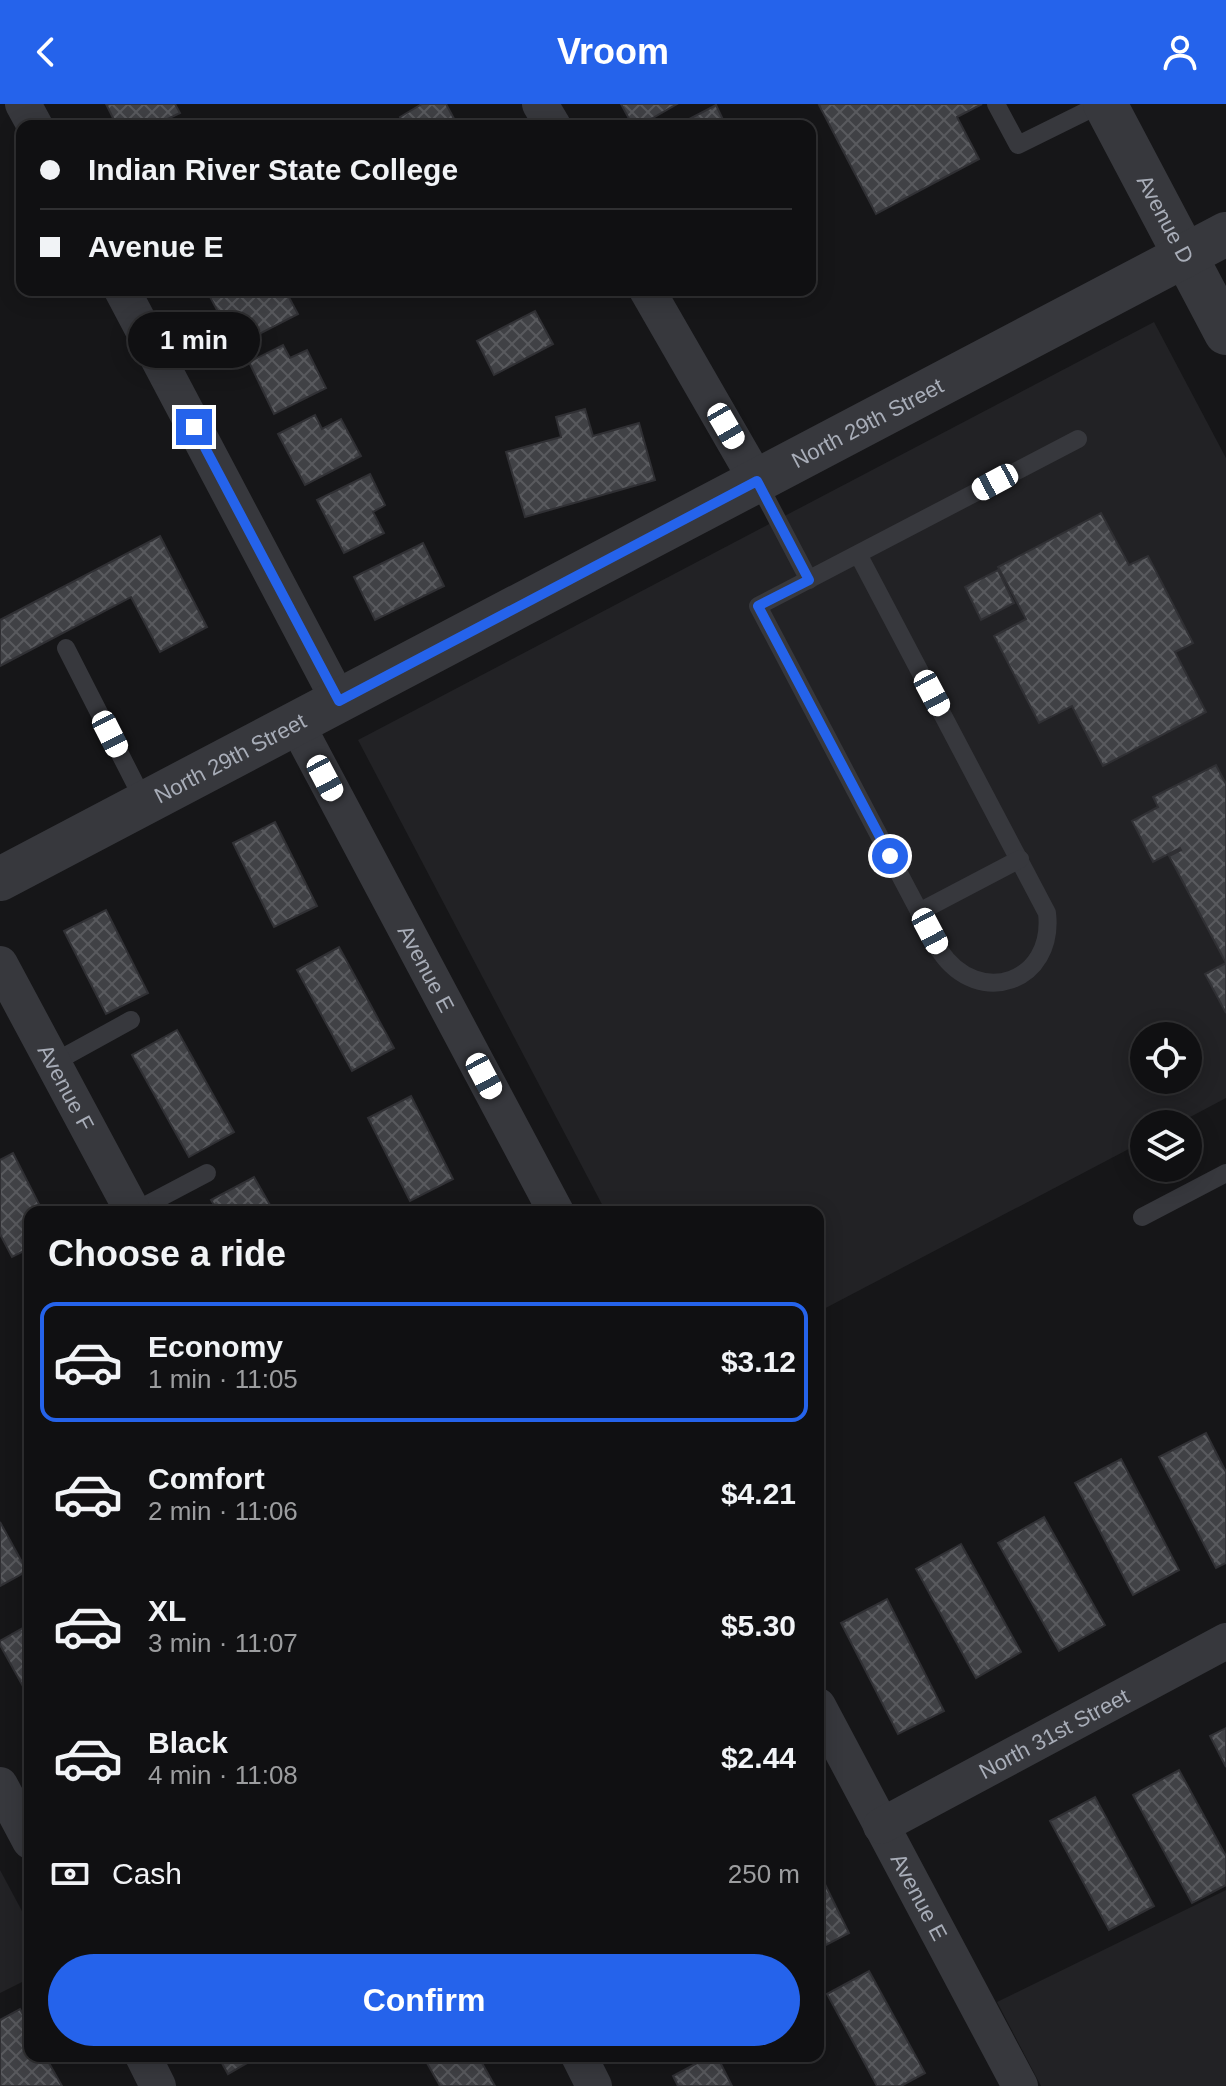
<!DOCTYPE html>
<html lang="en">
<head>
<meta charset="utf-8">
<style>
  body { margin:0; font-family:Arial,sans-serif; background:#1e1e20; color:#f1f3f6; height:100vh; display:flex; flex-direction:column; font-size:30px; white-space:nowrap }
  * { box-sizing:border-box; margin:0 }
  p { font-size:26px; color:#9c9d9f }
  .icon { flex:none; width:44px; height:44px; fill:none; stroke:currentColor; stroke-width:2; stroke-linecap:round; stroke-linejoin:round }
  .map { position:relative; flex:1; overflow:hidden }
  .details { position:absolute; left:24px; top:1102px; width:800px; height:856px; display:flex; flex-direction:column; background:#101012; border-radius:16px; box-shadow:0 4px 20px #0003,0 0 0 2px #303032 }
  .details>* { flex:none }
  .guide { position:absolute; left:16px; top:16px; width:800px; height:176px; border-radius:16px; box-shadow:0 4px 20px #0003,0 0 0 2px #303032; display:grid; align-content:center; height:176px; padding:0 24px; background:#101012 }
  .fabs { position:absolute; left:1130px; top:918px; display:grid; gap:16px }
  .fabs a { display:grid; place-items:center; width:72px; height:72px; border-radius:50%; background:#101012; box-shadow:0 4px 20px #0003,0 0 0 2px #303032; font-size:40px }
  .end { position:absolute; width:36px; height:36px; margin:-18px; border:10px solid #2563eb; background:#fff; box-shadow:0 0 0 4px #fff }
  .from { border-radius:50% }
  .bubble { position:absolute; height:56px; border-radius:28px; background:#101012; box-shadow:0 4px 20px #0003,0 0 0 2px #303032; font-size:26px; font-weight:700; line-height:56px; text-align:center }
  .car { position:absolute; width:24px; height:48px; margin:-24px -12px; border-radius:10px; box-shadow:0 0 6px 2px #0007; background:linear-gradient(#fff 24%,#345 0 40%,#fff 0 76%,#345 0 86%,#fff 0) }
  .guide b { display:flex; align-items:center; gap:28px; height:76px; font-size:30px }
  .guide b+b { border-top:2px solid #303032 }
  .guide i { width:20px; height:20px; background:#f1f3f6 }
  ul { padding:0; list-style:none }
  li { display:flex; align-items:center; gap:24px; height:120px; margin:0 16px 12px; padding:0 8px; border:4px solid transparent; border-radius:16px }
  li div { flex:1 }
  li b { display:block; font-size:30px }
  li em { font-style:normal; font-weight:700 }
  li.on { border-color:#2563eb }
  li>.icon { width:72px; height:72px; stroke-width:1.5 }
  h2 { padding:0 24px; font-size:36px; line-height:96px }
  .pay { display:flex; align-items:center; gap:20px; height:88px; padding:0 24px; font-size:30px }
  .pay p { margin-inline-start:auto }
  .cta { display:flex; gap:16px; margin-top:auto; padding:16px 24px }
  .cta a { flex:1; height:92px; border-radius:48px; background:#2563eb; color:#fff; font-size:32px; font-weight:700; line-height:92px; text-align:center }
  header { display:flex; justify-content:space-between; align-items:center; height:104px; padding:0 24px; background:#2563eb; color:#fff; font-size:36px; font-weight:700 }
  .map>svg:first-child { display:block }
  .built { fill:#222225; fill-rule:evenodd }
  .building { fill:url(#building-cross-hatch); stroke:#303034; stroke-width:2 }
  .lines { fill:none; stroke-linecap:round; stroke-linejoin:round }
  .service { stroke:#37383d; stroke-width:18 }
  .minor { stroke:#37383d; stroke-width:36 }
  .tertiary { stroke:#37383d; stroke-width:44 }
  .route { stroke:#2563eb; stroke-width:10 }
  .labels { text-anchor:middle; stroke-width:7; stroke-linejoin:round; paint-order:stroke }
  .street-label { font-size:22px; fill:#a8adb8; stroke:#111113 }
</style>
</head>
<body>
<header><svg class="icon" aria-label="back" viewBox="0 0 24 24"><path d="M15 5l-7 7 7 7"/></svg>Vroom<svg class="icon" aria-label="person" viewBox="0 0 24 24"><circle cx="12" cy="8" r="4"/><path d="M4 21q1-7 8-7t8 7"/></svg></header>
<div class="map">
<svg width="1226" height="1982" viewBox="0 0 1226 1982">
  <defs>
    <pattern id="building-cross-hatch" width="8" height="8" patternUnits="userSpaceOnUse" patternTransform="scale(2)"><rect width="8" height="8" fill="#404145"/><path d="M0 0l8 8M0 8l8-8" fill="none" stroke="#595a5e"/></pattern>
  </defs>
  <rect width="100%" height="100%" fill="#161618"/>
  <g class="built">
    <path d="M1154,218L1226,354V994L1177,1020H1144V1037L818,1208V1108H606L358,636ZM1144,932H1188V976H1144Z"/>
    <polygon points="0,1766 30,1822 30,1874 0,1889"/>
    <polygon points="1226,1786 1226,1982 1041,1982 997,1898"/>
  </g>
  <g class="building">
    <polygon points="106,0 175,0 180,9 153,22 117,22"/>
    <polygon points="422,0 446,0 458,22 405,22 400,13"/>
    <polygon points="621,0 677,0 639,22 633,22"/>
    <polygon points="821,0 982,0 957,13 979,55 876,110 819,1"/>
    <polygon points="716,1 726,22 676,22"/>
    <polygon points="218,186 285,186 298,210 236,242 209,191"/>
    <polygon points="535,207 553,240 494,271 477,237"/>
    <polygon points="283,241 290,254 307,246 326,284 274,310 249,258"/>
    <polygon points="585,305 593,332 639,319 655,376 525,413 506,348 561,333 556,313"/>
    <polygon points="315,311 322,325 341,315 361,352 305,381 278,330"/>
    <polygon points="370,370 385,401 373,408 384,429 344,449 317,396"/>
    <polygon points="1101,409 1129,461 1148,452 1193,539 1175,548 1206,608 1103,662 1072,602 1039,619 994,532 1026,515 998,463"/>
    <polygon points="160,432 207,523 160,548 131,493 0,562 0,516"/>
    <polygon points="423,439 444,482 375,516 354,473"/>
    <polygon points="998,466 1014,499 981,516 965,483"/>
    <polygon points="1216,661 1226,680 1226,909 1205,870 1226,859 1169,752 1181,746 1180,744 1153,758 1132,717 1158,703 1153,693"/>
    <polygon points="275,718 317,802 274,823 233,739"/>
    <polygon points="106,806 148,889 106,910 64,827"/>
    <polygon points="339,843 394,944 352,967 297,866"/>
    <polygon points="177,926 234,1028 189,1053 132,951"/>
    <polygon points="411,992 453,1075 410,1097 368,1014"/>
    <polygon points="13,1049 43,1108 30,1108 30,1144 12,1153 0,1130 0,1056"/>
    <polygon points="254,1073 274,1108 218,1108 211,1096"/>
    <polygon points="1206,1329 1226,1368 1226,1459 1216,1464 1159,1353"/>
    <polygon points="1121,1355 1179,1466 1133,1491 1075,1379"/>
    <polygon points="1044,1413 1105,1521 1059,1547 998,1439"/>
    <polygon points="0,1418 27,1467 0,1482"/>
    <polygon points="961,1440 1021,1548 976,1574 916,1465"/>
    <polygon points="887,1495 944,1607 898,1630 841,1519"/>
    <polygon points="30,1520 30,1595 0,1541 0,1537"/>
    <polygon points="1226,1624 1226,1663 1210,1632"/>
    <polygon points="1179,1666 1226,1752 1226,1781 1192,1799 1133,1691"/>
    <polygon points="1095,1693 1154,1802 1109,1826 1050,1717"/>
    <polygon points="818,1766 849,1829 818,1845"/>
    <polygon points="869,1867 925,1969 901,1982 877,1982 827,1890"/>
    <polygon points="20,1905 30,1923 30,1952 45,1952 62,1982 0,1982 0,1916"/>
    <polygon points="218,1952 259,1952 228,1970"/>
    <polygon points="423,1952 478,1952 495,1982 440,1982"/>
    <polygon points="710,1952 717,1952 732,1982 678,1982 673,1972"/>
  </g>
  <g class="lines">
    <g class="service">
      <polyline points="996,0 1018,41 1101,0"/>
      <polyline points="757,377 809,476"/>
      <path d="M858,450L1047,809C1055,878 979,905 940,847L758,502L1078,335"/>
      <polyline points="66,544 145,699"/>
      <polyline points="919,808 1020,755"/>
      <polyline points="53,959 131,916"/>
      <polyline points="133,1108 207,1069"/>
      <polyline points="1142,1113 1226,1069"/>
    </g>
    <g class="minor">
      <polyline points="23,0 35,22"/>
      <polyline points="540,0 553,22"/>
      <polyline points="122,186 339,597"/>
      <polyline points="647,186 757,377"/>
      <path id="s1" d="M296,619L556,1108"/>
      <path id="s2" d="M0,860L133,1108"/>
      <path id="s3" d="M818,1602L1020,1982"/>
      <polyline points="0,1681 30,1737"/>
      <path id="s4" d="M881,1722L1226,1537"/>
      <polyline points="143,1952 158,1982"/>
      <polyline points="579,1952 594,1982"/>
    </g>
    <g class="tertiary">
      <path id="s5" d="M1105,0L1226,229"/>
      <path id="s6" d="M0,775L1226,130"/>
    </g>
  </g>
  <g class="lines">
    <polyline class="route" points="194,323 339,597 757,377 809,476 758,502 890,752"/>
  </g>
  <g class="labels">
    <g class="street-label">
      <text dy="8" stroke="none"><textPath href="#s5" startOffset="130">Avenue D</textPath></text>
      <text dy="8" stroke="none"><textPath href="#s6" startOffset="980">North 29th Street</textPath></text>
      <text dy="8" stroke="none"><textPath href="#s6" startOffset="260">North 29th Street</textPath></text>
      <text dy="8" stroke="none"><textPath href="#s1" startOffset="278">Avenue E</textPath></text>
      <text dy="8" stroke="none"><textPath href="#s2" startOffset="140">Avenue F</textPath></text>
      <text dy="8" stroke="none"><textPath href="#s4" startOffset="196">North 31st Street</textPath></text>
      <text dy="8" stroke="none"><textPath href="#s3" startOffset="216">Avenue E</textPath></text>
    </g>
  </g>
</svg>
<div class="fabs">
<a><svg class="icon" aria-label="locate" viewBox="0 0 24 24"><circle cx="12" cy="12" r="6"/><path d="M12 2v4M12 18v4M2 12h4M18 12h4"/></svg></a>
<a><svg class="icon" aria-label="layers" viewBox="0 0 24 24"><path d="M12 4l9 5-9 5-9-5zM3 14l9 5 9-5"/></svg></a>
</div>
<i class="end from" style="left:890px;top:752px"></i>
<i class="end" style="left:194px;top:323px"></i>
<div class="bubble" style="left:128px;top:208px;width:132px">1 min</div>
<i class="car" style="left:726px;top:322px;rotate:150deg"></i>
<i class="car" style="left:995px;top:378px;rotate:242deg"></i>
<i class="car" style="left:932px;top:589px;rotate:152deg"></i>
<i class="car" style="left:110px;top:630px;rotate:153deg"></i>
<i class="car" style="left:325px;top:674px;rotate:152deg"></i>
<i class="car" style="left:930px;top:827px;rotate:152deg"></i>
<i class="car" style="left:484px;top:972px;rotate:152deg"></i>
<div class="guide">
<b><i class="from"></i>Indian River State College</b>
<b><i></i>Avenue E</b>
</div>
<section class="details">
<h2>Choose a ride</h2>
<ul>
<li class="on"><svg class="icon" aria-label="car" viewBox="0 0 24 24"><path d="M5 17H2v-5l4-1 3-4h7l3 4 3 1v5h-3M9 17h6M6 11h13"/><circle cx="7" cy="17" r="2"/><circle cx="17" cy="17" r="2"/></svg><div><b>Economy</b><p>1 min · 11:05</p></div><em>$3.12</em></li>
<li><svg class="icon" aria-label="car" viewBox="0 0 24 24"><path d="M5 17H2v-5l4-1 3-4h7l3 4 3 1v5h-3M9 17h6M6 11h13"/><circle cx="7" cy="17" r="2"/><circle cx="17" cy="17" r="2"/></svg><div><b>Comfort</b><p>2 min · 11:06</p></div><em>$4.21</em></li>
<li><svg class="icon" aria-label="car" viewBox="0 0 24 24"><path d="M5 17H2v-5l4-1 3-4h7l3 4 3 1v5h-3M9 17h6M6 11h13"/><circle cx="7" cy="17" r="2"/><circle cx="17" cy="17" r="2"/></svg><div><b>XL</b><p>3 min · 11:07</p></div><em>$5.30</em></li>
<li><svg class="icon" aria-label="car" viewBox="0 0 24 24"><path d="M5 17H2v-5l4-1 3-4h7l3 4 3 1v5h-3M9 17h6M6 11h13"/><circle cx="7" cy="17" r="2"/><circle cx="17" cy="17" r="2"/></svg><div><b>Black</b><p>4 min · 11:08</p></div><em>$2.44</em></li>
</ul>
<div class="pay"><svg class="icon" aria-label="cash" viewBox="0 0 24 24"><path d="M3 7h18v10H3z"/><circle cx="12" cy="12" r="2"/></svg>Cash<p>250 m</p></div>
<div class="cta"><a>Confirm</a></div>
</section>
</div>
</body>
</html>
